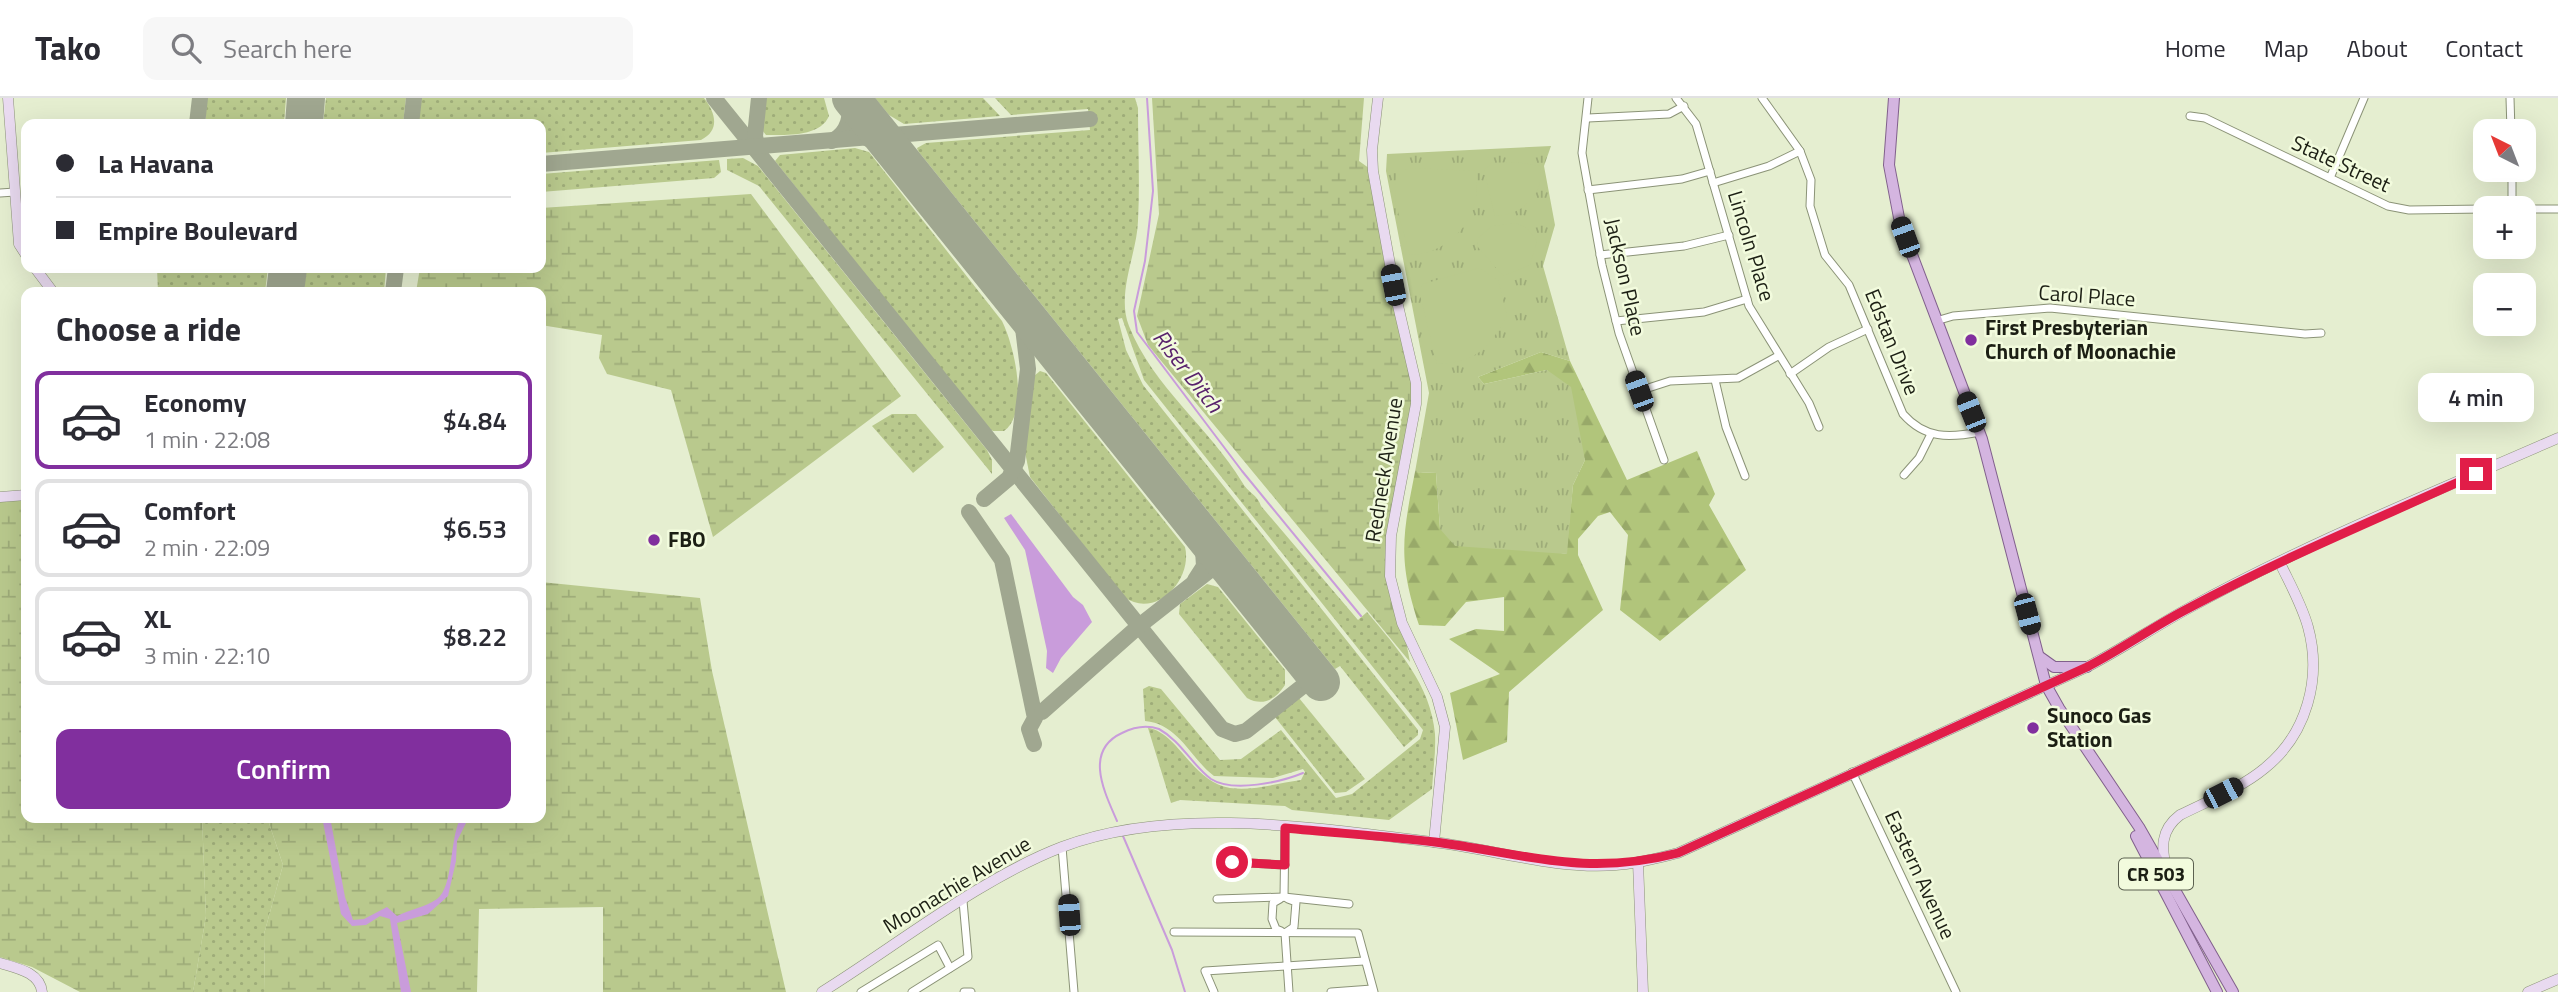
<!DOCTYPE html>
<html lang="en">
<head>
<meta charset="utf-8">
<style>
  body { margin:0; font-family:"Titillium Web",sans-serif; background:#f7f7f7; color:#2b2b33; height:100vh; display:flex; flex-direction:column; font-size:26px; white-space:nowrap }
  * { box-sizing:border-box; margin:0 }
  p { font-size:23px; color:#7c7c81 }
  .icon { flex:none; width:38px; height:38px; fill:none; stroke:currentColor; stroke-width:2; stroke-linecap:round; stroke-linejoin:round }
  .map { position:relative; flex:1; overflow:hidden }
  .sheet { position:absolute; left:21px; top:189px; width:525px; height:536px; display:flex; flex-direction:column; background:#fff; border-radius:14px; box-shadow:0 7px 28px #0002 }
  .sheet>* { flex:none }
  .top-card { position:absolute; left:21px; top:21px; width:525px; height:154px; border-radius:14px; box-shadow:0 7px 28px #0002; display:grid; align-content:center; height:154px; padding:0 35px; background:#fff }
  .needle { width:46px; rotate:318deg }
  .controls { position:absolute; left:2473px; top:21px; display:grid; gap:14px }
  .controls a { display:grid; place-items:center; width:63px; height:63px; border-radius:14px; background:#fff; box-shadow:0 7px 28px #0002; font-size:35px }
  .end { position:absolute; width:32px; height:32px; margin:-16px; border:9px solid #e11d48; background:#fff; box-shadow:0 0 0 4px #fff }
  .from { border-radius:50% }
  .bubble { position:absolute; height:49px; border-radius:14px; background:#fff; box-shadow:0 7px 28px #0002; font-size:23px; font-weight:600; line-height:49px; text-align:center }
  .car { position:absolute; width:21px; height:42px; margin:-21px -10px; border-radius:9px; box-shadow:0 0 5px 2px #0007; background:linear-gradient(#222 24%,#8ab4d8 0 40%,#222 0 76%,#8ab4d8 0 86%,#222 0) }
  .top-card b { display:flex; align-items:center; gap:24px; height:66px; font-size:26px }
  .top-card b+b { border-top:2px solid #e1e1e2 }
  .top-card i { width:18px; height:18px; background:#2b2b33 }
  ul { padding:0; list-style:none }
  li { display:flex; align-items:center; gap:21px; height:98px; margin:0 14px 10px; padding:0 21px; border:4px solid #e1e1e2; border-radius:14px }
  li div { flex:1 }
  li b { display:block; font-size:26px }
  li em { font-style:normal; font-weight:600 }
  li.on { border-color:#812f9e }
  li>.icon { width:63px; height:63px; stroke-width:1.5 }
  h2 { padding:0 35px; font-size:32px; line-height:84px }
  .action { display:flex; gap:14px; margin-top:auto; padding:14px 35px }
  .action a { flex:1; height:80px; border-radius:14px; background:#812f9e; color:#fff; font-size:28px; font-weight:600; line-height:80px; text-align:center }
  header { display:flex; align-items:center; gap:42px; box-sizing:border-box; height:98px; padding:0 35px; background:#fff; border-bottom:2px solid #e1e1e2 }
  header strong { font-size:33px }
  nav { display:flex; gap:38px; margin-inline-start:auto; font-size:24px }
  .search { width:490px; height:63px; background:#f7f7f7; display:flex; align-items:center; gap:18px; box-sizing:border-box; padding:0 24px; border-radius:14px; color:#7c7c81; font-size:26px }
  .map>svg:first-child { display:block }
  .grass { fill:url(#grass-dots) }
  .forest { fill:url(#forest-firs) }
  .wetland { fill:url(#wetland-marsh) }
  .park { fill:url(#park-tufts) }
  .pitch { fill:#b9c98d }
  .water { fill:#c99cdb }
  .lines { fill:none; stroke-linecap:round; stroke-linejoin:round }
  .stream { stroke:#c99cdb; stroke-width:2 }
  .taxiway { stroke:#a0a790; stroke-width:16 }
  .runway { stroke:#a0a790; stroke-width:38 }
  .street-casing { stroke:#8b9377; stroke-width:9 }
  .secondary-casing { stroke:#8b9377; stroke-width:11 }
  .primary-casing { stroke:#81608c; stroke-width:12 }
  .street { stroke:#fff; stroke-width:7 }
  .secondary { stroke:#e9daf0; stroke-width:10 }
  .primary { stroke:#d4b5e0; stroke-width:10 }
  .route { stroke:#e11d48; stroke-width:9 }
  .poi-dot { fill:#812f9e; stroke:#f2fbdd; stroke-width:2.5 }
  .labels { text-anchor:middle; stroke-width:5; stroke-linejoin:round; paint-order:stroke }
  .shield { fill:#f2fbdd; stroke:#5c6150; stroke-width:2 }
  .shield-label { font-size:19px; font-weight:bold; fill:#1c1f14 }
  .street-label { font-size:21px; fill:#1c1f14; stroke:#f2fbdd }
  .poi-label { font-size:21px; font-weight:bold; fill:#1c1f14; stroke:#f2fbdd; text-anchor:start }
  .water-label { font-size:23px; font-style:italic; fill:#59226d; stroke:#f2fbdd }
</style>
</head>
<body>
<header>
<strong>Tako</strong>
<div class="search"><svg class="icon" aria-label="search" viewBox="0 0 24 24"><circle cx="10" cy="10" r="6"/><path d="M15 15l6 6"/></svg>Search here</div>
<nav><a>Home</a><a>Map</a><a>About</a><a>Contact</a></nav>
</header>
<div class="map">
<svg width="2558" height="894" viewBox="0 0 2558 894">
  <defs>
    <pattern id="grass-dots" width="8" height="8" patternUnits="userSpaceOnUse" patternTransform="scale(1.75)"><rect width="8" height="8" fill="#b9c98d"/><path d="M2 2h.1M6 6h.1" fill="none" stroke="#9eac79" stroke-width="1.8" stroke-linecap="round"/></pattern>
    <pattern id="forest-firs" width="22" height="20" patternUnits="userSpaceOnUse" patternTransform="scale(1.75)"><rect width="22" height="20" fill="#b1c57b"/><path d="M5 1l3.5 6h-7zM16 11l3.5 6h-7z" fill="#98a969"/></pattern>
    <pattern id="wetland-marsh" width="20" height="14" patternUnits="userSpaceOnUse" patternTransform="scale(1.75)"><rect width="20" height="14" fill="#b9c98d"/><path d="M1 5h8M5 5V1M11 12h8M15 12V8" fill="none" stroke="#9eac79"/></pattern>
    <pattern id="park-tufts" width="24" height="20" patternUnits="userSpaceOnUse" patternTransform="scale(1.75)"><rect width="24" height="20" fill="#b9c98d"/><path d="M3 7l-1-3M5 7V3M7 7l1-3M15 17l-1-3M17 17v-4M19 17l1-3" fill="none" stroke="#9eac79"/></pattern>
  </defs>
  <rect width="100%" height="100%" fill="#e5eed0"/>
  <g class="grass">
    <polygon points="207,0 286,0 284,26 205,26"/>
    <polygon points="326,0 406,0 403,26 323,26"/>
    <path d="M421,0H704C715,14 721,32 701,42L541,55V26H418Z"/>
    <path d="M765,0H824L829,18C820,39 786,37 766,37L762,32Z"/>
    <polygon points="875,0 983,0 1000,18 904,26 889,17"/>
    <path d="M995,0H1135L1138,10C1138,47 1140,85 1138,123C1137,156 1116,195 1129,228C1153,289 1209,329 1242,384C1248,395 1257,396 1261,408L1358,522L1367,514C1397,550 1431,587 1435,636C1436,654 1433,673 1432,691L1389,722L1292,712L1285,708L1180,702L1171,705L1148,630C1178,634 1192,684 1230,690C1255,693 1277,685 1301,682L1305,674L1303,671L1273,680L1214,678C1190,660 1179,626 1145,623L1143,591L1149,588L1161,591L1220,662L1241,661L1281,632L1336,700L1352,696L1420,641L1423,632L1144,282L1122,220L1118,221L1126,252L1143,287L1418,632V637L1404,649L1340,568L1335,571L918,53L917,50L926,45L1090,32L1088,11L1011,17Z"/>
    <path d="M855,50L869,54L1002,223C1014,247 1030,314 1004,333H993L985,327L775,63L780,57Z"/>
    <polygon points="743,60 758,68 987,352 992,362 992,376 759,88 727,72 727,61"/>
    <polygon points="719,62 721,74 714,80 541,94 541,76"/>
    <polygon points="157,170 268,170 265,194 158,194"/>
    <polygon points="306,170 386,170 384,194 304,194"/>
    <path d="M1040,273L1046,275L1185,449C1193,481 1156,522 1124,499L1030,379L1025,354L1034,278Z"/>
    <polygon points="892,316 916,316 944,349 913,375 872,328"/>
    <path d="M1207,486L1218,489L1285,572V587C1276,601 1263,609 1247,600L1179,516L1180,506Z"/>
    <polygon points="1299,600 1365,681 1346,694 1335,695 1275,619"/>
    <polygon points="202,719 267,719 283,767 264,836 265,894 193,894 206,818"/>
  </g>
  <path class="forest" d="M1541,254L1570,263L1627,382L1697,353L1715,396L1709,407L1746,472L1660,543L1620,512L1628,437L1610,414L1598,418L1578,441V457L1603,512L1509,594L1507,644L1463,662L1450,595L1500,576L1449,541L1476,531L1504,533V499L1466,504L1445,528L1419,527C1398,463 1402,439 1415,374L1436,375L1440,431L1566,456L1573,387L1585,362L1547,272L1484,286L1478,279Z"/>
  <g class="wetland">
    <polygon points="1152,0 1364,0 1359,63 1373,73 1416,285 1389,458 1410,564 1148,247 1137,218 1159,116"/>
    <polygon points="751,96 901,298 713,439 671,292 607,276 599,260 602,237 541,227 541,194 416,194 420,170 541,170 541,110"/>
    <polygon points="26,398 26,719 202,719 206,818 193,894 80,894 32,869 0,859 0,400"/>
    <polygon points="541,484 700,500 712,573 786,894 603,894 603,809 479,811 477,894 265,894 264,836 283,767 267,719 541,719"/>
  </g>
  <polygon class="park" points="1551,48 1544,68 1555,127 1543,168 1570,263 1541,254 1478,279 1484,286 1547,272 1571,289 1585,362 1573,387 1567,456 1455,448 1440,431 1436,375 1415,374 1429,295 1386,73 1387,56"/>
  <g class="pitch">
    <path d="M1516,64L1540,68C1546,96 1521,118 1495,118L1484,73L1491,65Z"/>
    <path d="M1409,70L1475,73C1485,115 1452,156 1410,157L1395,103L1396,78Z"/>
    <polygon points="1516,125 1527,130 1537,143 1530,167 1503,178 1477,148 1478,140 1492,128"/>
    <path d="M1479,170L1498,182L1507,218C1488,251 1477,264 1437,266L1419,193L1423,186Z"/>
  </g>
  <g class="water">
    <polygon points="1011,416 1073,499 1083,507 1092,524 1061,560 1053,575 1046,570 1047,553 1025,452 1004,420"/>
    <path d="M322,719H330L345,799L353,822L364,821L387,809L397,818C410,811 424,810 437,801C454,788 449,741 461,719H469L457,743L456,763L448,798L428,816L397,825L411,894H401L390,821L380,818L366,827L352,828L341,816Z"/>
  </g>
  <g class="lines">
    <g class="stream">
      <polyline points="1147,0 1153,93 1145,163 1134,213 1137,234 1242,373 1361,518"/>
      <path d="M1117,723C1105,695 1083,653 1122,635C1134,629 1147,627 1159,631C1181,643 1192,667 1211,681C1233,695 1281,684 1303,675"/>
      <polyline points="1123,738 1172,852 1185,894"/>
    </g>
    <g class="taxiway">
      <polyline points="714,0 1222,631 1235,636 1246,633 1303,588 1309,577 1306,566"/>
      <polyline points="197,26 200,0"/>
      <polyline points="411,26 414,0"/>
      <polyline points="868,41 883,46 898,58"/>
      <path d="M832,43C848,36 853,16 848,0"/>
      <polyline points="758,53 755,38 759,0"/>
      <polyline points="541,66 1090,21"/>
      <polyline points="393,194 396,170"/>
      <polyline points="984,401 1009,380 1017,363 1028,271 1023,230 1000,185"/>
      <polyline points="969,414 1002,462 1035,620 1029,631 1034,646"/>
      <polyline points="1195,482 1204,468 1202,436"/>
      <polyline points="1042,614 1139,528 1209,473 1216,471 1233,474"/>
    </g>
    <g class="runway">
      <polyline points="851,0 1321,584"/>
      <polyline points="304,26 306,0"/>
      <polyline points="285,194 288,170"/>
    </g>
    <defs>
      <g id="street">
        <polyline points="1588,0 1582,55 1602,167 1619,235 1664,362"/>
        <polyline points="1676,0 1696,26 1749,208 1809,305 1819,329"/>
        <path d="M1762,0L1800,53L1811,82L1810,108L1825,157L1849,187L1903,316C1925,341 1949,340 1980,334"/>
        <polyline points="2510,0 2511,33"/>
        <polyline points="2190,18 2205,20 2388,108 2409,112 2485,111"/>
        <polyline points="1588,20 1669,16 1684,8"/>
        <polyline points="2512,72 2512,110"/>
        <polyline points="2330,80 2364,0"/>
        <polyline points="1713,85 1769,68 1800,53"/>
        <polyline points="1588,92 1682,81 1710,73"/>
        <polyline points="0,95 15,94"/>
        <polyline points="2524,111 2558,111"/>
        <polyline points="1600,157 1684,148 1729,137"/>
        <polyline points="1616,223 1704,214 1747,201"/>
        <polyline points="1936,223 1953,218 2050,210 2305,236 2321,235"/>
        <polyline points="1790,276 1829,249 1868,231"/>
        <polyline points="1715,282 1726,329 1745,378"/>
        <polyline points="1639,293 1670,283 1738,280 1778,258"/>
        <polyline points="1904,377 1919,360 1931,336"/>
        <polyline points="1852,674 1956,894"/>
        <polyline points="1062,749 1074,894"/>
        <polyline points="1232,764 1285,767"/>
        <polyline points="1284,799 1285,730"/>
        <polyline points="1217,801 1284,799 1349,806"/>
        <polyline points="1280,801 1273,805 1272,821 1276,831 1281,833"/>
        <polyline points="1174,834 1358,835 1374,894"/>
        <polyline points="1285,835 1289,894"/>
        <polyline points="1285,835 1294,829 1296,804 1288,801"/>
        <polyline points="861,894 938,847 950,870"/>
        <polyline points="912,894 968,859 963,803"/>
        <polyline points="964,894 971,894"/>
        <polyline points="1214,894 1205,873 1364,863"/>
        <polyline points="1331,894 1372,891"/>
      </g>
      <g id="secondary">
        <polyline points="8,0 19,146 26,157"/>
        <polyline points="1378,0 1372,52 1373,73 1396,199 1416,285 1416,306 1391,438 1390,478 1402,525 1437,599 1445,629 1434,744"/>
        <polyline points="35,170 53,194"/>
        <polyline points="0,399 26,397"/>
        <polyline points="1638,764 1643,894"/>
        <path d="M2167,773C2161,751 2160,732 2180,717C2208,703 2241,690 2265,670C2307,636 2322,580 2308,529C2302,507 2290,486 2280,465"/>
        <path d="M0,865C16,870 40,874 42,894"/>
        <path d="M822,894C896,848 981,780 1062,749C1172,707 1318,730 1433,744C1493,751 1555,772 1616,767C1637,766 1658,760 1678,755L2087,569C2122,551 2154,529 2189,510C2307,445 2435,394 2558,340"/>
        <polyline points="2528,894 2558,881"/>
      </g>
      <g id="primary">
        <polyline points="1894,0 1889,67 1900,125 1982,341 2046,587 2059,610 2139,729 2233,894"/>
        <polyline points="2040,559 2054,569 2087,569"/>
        <polyline points="2136,738 2217,894"/>
      </g>
    </defs>
    <use href="#street" class="street-casing"/>
    <use href="#secondary" class="secondary-casing"/>
    <use href="#primary" class="primary-casing"/>
    <use href="#street" class="street"/>
    <use href="#secondary" class="secondary"/>
    <use href="#primary" class="primary"/>
  </g>
  <g class="lines">
    <path class="route" d="M1232,764L1285,767V730C1335,735 1385,738 1435,744C1526,756 1585,779 1678,755L2087,569C2122,551 2154,528 2189,510C2282,460 2380,420 2476,376"/>
  </g>
  <g class="poi-dot">
    <circle cx="1971" cy="242" r="7"/>
    <circle cx="654" cy="442" r="7"/>
    <circle cx="2033" cy="630" r="7"/>
  </g>
  <g class="labels">
    <rect class="shield" x="2119" y="760.5" width="74" height="31" rx="5"/>
    <g class="shield-label">
      <text x="2156" y="783">CR 503</text>
    </g>
    <g class="street-label">
      <text transform="translate(2341 66) rotate(25)" y="7">State Street</text>
      <text transform="translate(1751 148) rotate(73)" y="7">Lincoln Place</text>
      <text transform="translate(1625 179) rotate(77)" y="7">Jackson Place</text>
      <text transform="translate(2087 198) rotate(4)" y="7">Carol Place</text>
      <text transform="translate(1892 244) rotate(68)" y="7">Edstan Drive</text>
      <text transform="translate(1384 372) rotate(-81)" y="7">Redneck Avenue</text>
      <text transform="translate(1920 777) rotate(65)" y="7">Eastern Avenue</text>
      <text transform="translate(957 787) rotate(-31)" y="7">Moonachie Avenue</text>
    </g>
    <g class="poi-label">
      <text x="1985" y="237">First Presbyterian<tspan x="1985" dy="24">Church of Moonachie</tspan></text>
      <text x="668" y="449">FBO</text>
      <text x="2047" y="625">Sunoco Gas<tspan x="2047" dy="24">Station</tspan></text>
    </g>
    <g class="water-label">
      <text transform="translate(1188 273) rotate(52)" y="8">Riser Ditch</text>
    </g>
  </g>
</svg>
<div class="controls">
<a><svg class="needle" viewBox="-14 -14 28 28"><path d="M0-13l5 13h-10z" fill="#e53935"/><path d="M0 13l5-13h-10z" fill="#7c7c81"/></svg></a>
<a>+</a>
<a>−</a>
</div>
<i class="end from" style="left:1232px;top:764px"></i>
<i class="end" style="left:2476px;top:376px"></i>
<div class="bubble" style="left:2418px;top:275px;width:116px">4 min</div>
<i class="car" style="left:1905px;top:139px;rotate:340deg"></i>
<i class="car" style="left:1393px;top:187px;rotate:349deg"></i>
<i class="car" style="left:1639px;top:293px;rotate:340deg"></i>
<i class="car" style="left:1971px;top:314px;rotate:338deg"></i>
<i class="car" style="left:2027px;top:516px;rotate:165deg"></i>
<i class="car" style="left:2223px;top:695px;rotate:63deg"></i>
<i class="car" style="left:1069px;top:817px;rotate:356deg"></i>
<div class="top-card">
<b><i class="from"></i>La Havana</b>
<b><i></i>Empire Boulevard</b>
</div>
<section class="sheet">
<h2>Choose a ride</h2>
<ul>
<li class="on"><svg class="icon" aria-label="car" viewBox="0 0 24 24"><path d="M5 17H2v-5l4-1 3-4h7l3 4 3 1v5h-3M9 17h6M6 11h13"/><circle cx="7" cy="17" r="2"/><circle cx="17" cy="17" r="2"/></svg><div><b>Economy</b><p>1 min · 22:08</p></div><em>$4.84</em></li>
<li><svg class="icon" aria-label="car" viewBox="0 0 24 24"><path d="M5 17H2v-5l4-1 3-4h7l3 4 3 1v5h-3M9 17h6M6 11h13"/><circle cx="7" cy="17" r="2"/><circle cx="17" cy="17" r="2"/></svg><div><b>Comfort</b><p>2 min · 22:09</p></div><em>$6.53</em></li>
<li><svg class="icon" aria-label="car" viewBox="0 0 24 24"><path d="M5 17H2v-5l4-1 3-4h7l3 4 3 1v5h-3M9 17h6M6 11h13"/><circle cx="7" cy="17" r="2"/><circle cx="17" cy="17" r="2"/></svg><div><b>XL</b><p>3 min · 22:10</p></div><em>$8.22</em></li>
</ul>
<div class="action"><a>Confirm</a></div>
</section>
</div>
</body>
</html>
